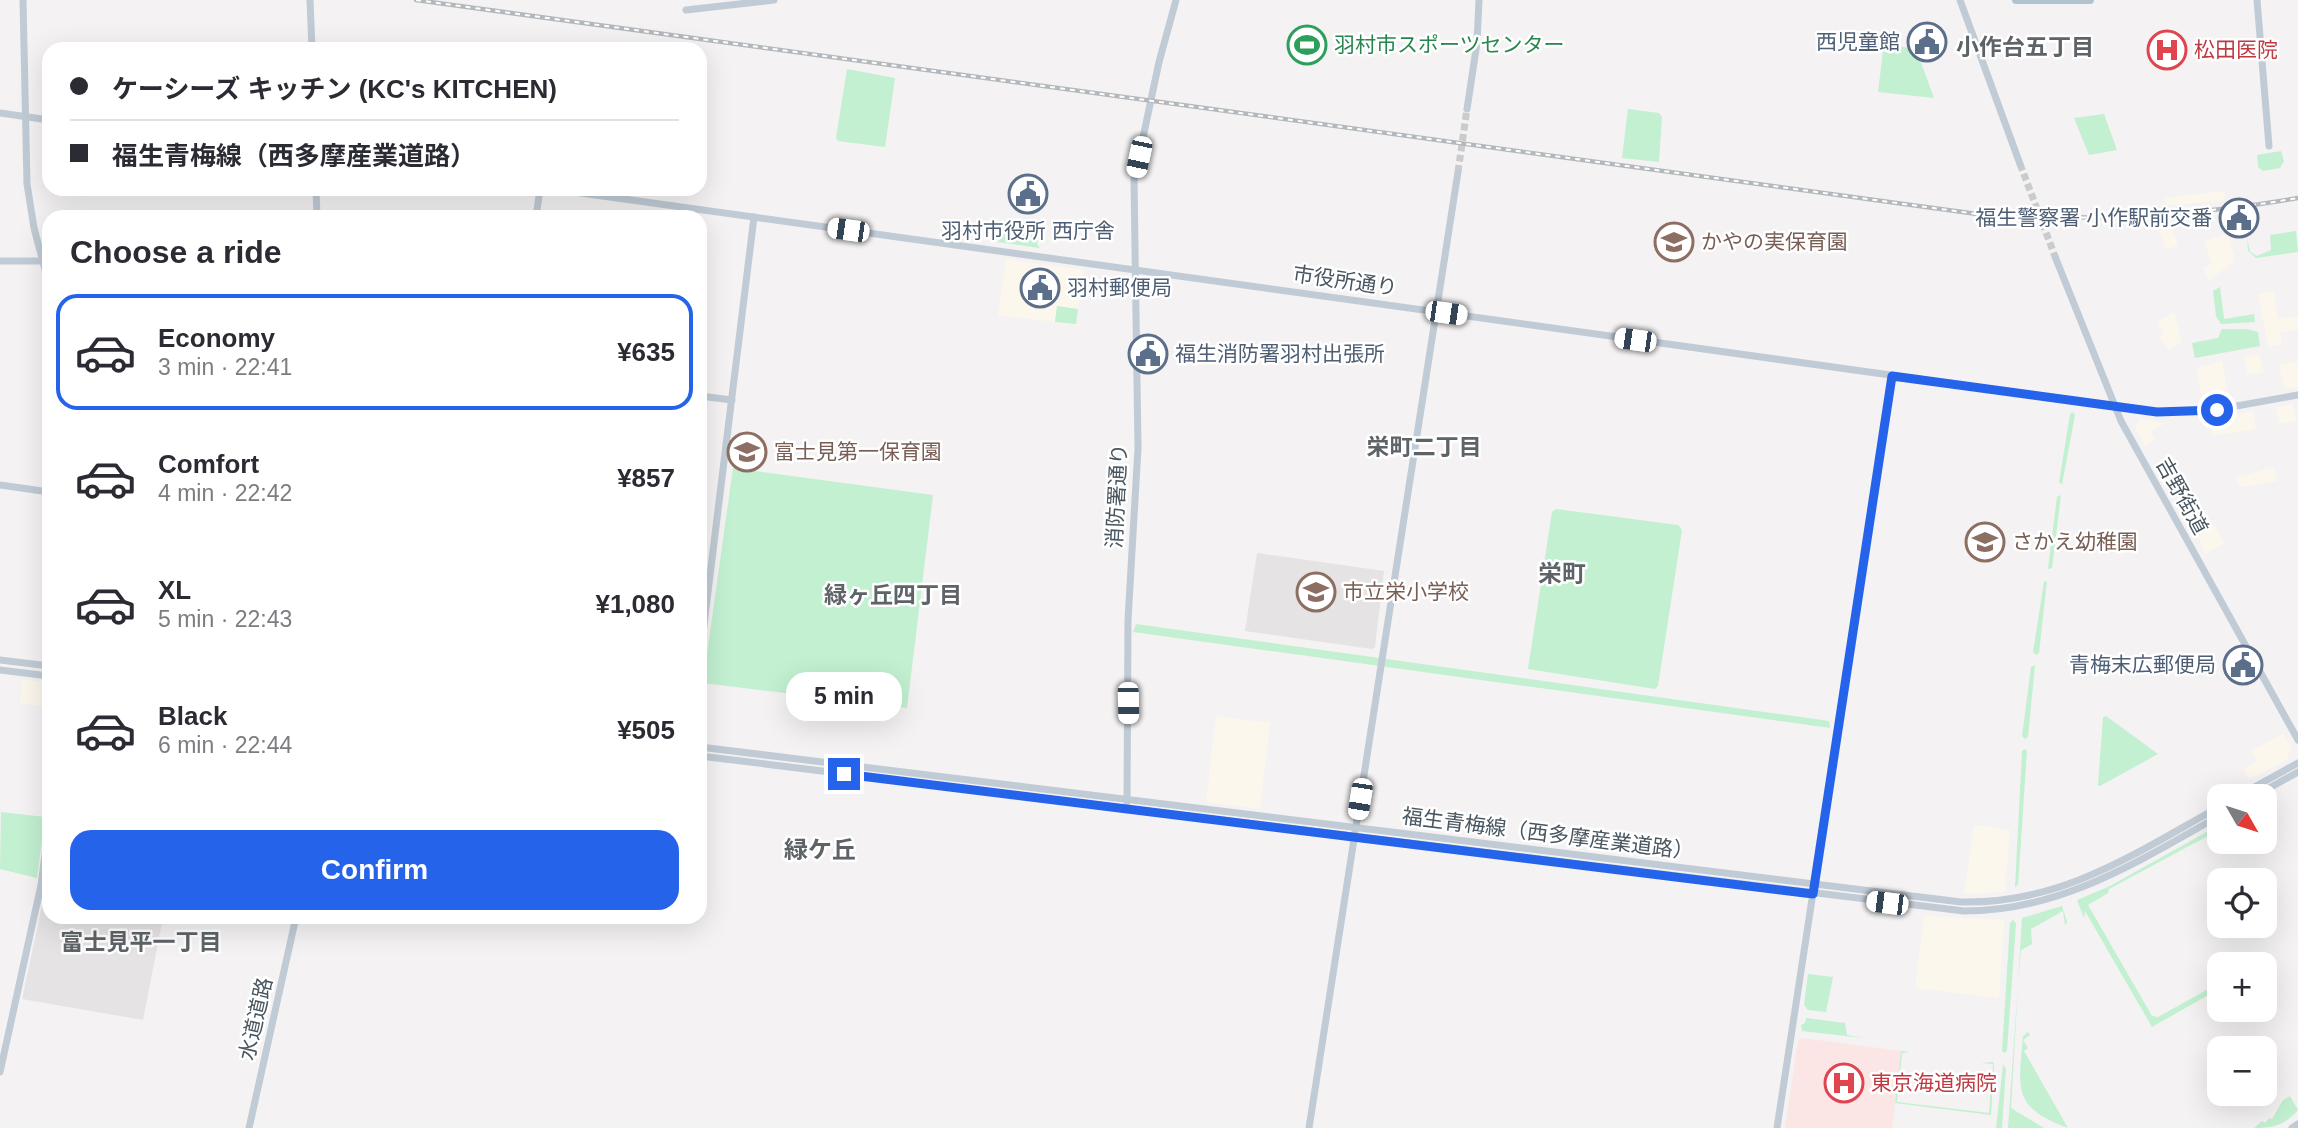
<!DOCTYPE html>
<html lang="en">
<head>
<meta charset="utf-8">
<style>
  body { margin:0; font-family:Helvetica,"Noto Sans JP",sans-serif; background:#f7f7f7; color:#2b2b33; height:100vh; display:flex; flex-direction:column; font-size:26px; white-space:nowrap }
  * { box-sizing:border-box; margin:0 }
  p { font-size:23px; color:#7c7c81 }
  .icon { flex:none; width:38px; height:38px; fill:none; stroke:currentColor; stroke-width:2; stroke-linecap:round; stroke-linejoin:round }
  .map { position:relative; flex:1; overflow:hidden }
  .sheet { position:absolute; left:42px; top:210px; width:665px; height:714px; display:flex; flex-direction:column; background:#fff; border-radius:21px; box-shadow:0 7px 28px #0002 }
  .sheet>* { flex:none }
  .top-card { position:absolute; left:42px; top:42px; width:665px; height:154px; border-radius:21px; box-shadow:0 7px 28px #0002; display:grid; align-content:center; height:154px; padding:0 28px; background:#fff }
  .needle { width:46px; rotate:129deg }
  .controls { position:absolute; left:2207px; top:784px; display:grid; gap:14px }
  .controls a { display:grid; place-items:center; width:70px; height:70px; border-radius:14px; background:#fff; box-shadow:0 7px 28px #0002; font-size:35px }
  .end { position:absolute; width:32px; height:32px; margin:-16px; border:9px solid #2563eb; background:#fff; box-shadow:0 0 0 4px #fff }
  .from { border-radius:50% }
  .bubble { position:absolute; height:49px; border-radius:21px; background:#fff; box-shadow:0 7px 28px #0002; font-size:23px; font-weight:800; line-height:49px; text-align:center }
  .car { position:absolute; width:21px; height:42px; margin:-21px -10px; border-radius:9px; box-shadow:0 0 5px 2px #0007; background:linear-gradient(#fff 24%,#345 0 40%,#fff 0 76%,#345 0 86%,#fff 0) }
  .top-card b { display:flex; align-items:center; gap:24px; height:66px; font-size:26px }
  .top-card b+b { border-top:2px solid #e1e1e2 }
  .top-card i { width:18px; height:18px; background:#2b2b33 }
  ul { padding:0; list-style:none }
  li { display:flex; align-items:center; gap:21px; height:116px; margin:0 14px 10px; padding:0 14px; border:4px solid transparent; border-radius:21px }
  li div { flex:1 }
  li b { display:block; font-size:26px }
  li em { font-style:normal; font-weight:800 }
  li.active { border-color:#2563eb }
  li>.icon { width:63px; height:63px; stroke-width:1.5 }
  h2 { padding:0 28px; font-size:32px; line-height:84px }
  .button { display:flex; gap:14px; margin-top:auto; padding:14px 28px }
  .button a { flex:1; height:80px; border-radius:21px; background:#2563eb; color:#fff; font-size:28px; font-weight:800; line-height:80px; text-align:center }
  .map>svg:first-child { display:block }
  .commercial { fill:#fcf7ed }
  .education { fill:#e5e3e4 }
  .medical { fill:#fbe5e5 }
  .green { fill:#c2f0d1 }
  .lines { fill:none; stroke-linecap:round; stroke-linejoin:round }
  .secondary-tunnel { stroke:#c9cbcd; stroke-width:7; stroke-dasharray:7 3.5; stroke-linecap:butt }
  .secondary { stroke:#c0cbd5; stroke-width:7 }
  .primary { stroke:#b2c3d0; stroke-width:8 }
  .rail-casing { stroke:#b4b8bc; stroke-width:4.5 }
  .rail { stroke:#fff; stroke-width:2; stroke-dasharray:5; stroke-linecap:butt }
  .route { stroke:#2563eb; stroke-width:9 }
  .labels { text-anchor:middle; stroke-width:5; stroke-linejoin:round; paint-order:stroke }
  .service-label { font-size:21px; fill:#4e5e75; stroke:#fff; text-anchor:end }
  .leisure-label { font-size:21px; fill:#27864d; stroke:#fff; text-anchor:start }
  .health-label { font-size:21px; fill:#be3a42; stroke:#fff; text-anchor:start }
  .education-label { font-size:21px; fill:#785e54; stroke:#fff; text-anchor:start }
  .street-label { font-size:21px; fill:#49565f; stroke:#fff }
  .neighbourhood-label { font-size:23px; font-weight:bold; fill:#5e6367; stroke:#fff }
  .quarter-label { font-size:24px; font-weight:bold; fill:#5e6367; stroke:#fff }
</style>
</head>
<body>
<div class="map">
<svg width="2298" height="1128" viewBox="0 0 2298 1128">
  <rect width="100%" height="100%" fill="#f4f2f2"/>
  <g class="commercial">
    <polygon points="2224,191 2225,200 2166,206 2165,198"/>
    <polygon points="2156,219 2169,219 2178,246 2165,249"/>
    <polygon points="2228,233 2235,261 2208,281 2203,268 2212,264 2204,242"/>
    <polygon points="1006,259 1084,270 1078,309 1057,306 1055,322 998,315"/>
    <polygon points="2274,291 2278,319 2298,316 2298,330 2280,333 2282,344 2268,347 2258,294"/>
    <polygon points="2174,312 2182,342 2169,350 2159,337 2164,334 2156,322"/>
    <polygon points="2259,354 2264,372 2247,375 2244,357"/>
    <polygon points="2222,361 2229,400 2207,403 2202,400 2197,368"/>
    <polygon points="2298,361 2298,387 2284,389 2279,365"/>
    <polygon points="2292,404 2297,421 2279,424 2276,407"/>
    <polygon points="2253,411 2256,429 2214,436 2207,421"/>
    <polygon points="2141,418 2164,424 2150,432 2155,440 2145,446 2135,428"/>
    <polygon points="2274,467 2277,481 2241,487 2235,478"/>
    <polygon points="2215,525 2225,543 2205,554 2198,536"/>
    <polygon points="22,680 49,682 49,707 20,703"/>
    <polygon points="1216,716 1270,723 1260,809 1206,802"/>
    <polygon points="2283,733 2291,746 2287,760 2249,779 2243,769 2257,761 2252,751"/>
    <polygon points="1974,825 2010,830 2005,892 1964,894"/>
    <polygon points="1924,916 2004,920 1999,998 1915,988"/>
  </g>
  <g class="education">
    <polygon points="1257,553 1384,571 1375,647 1372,649 1245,631"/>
    <polygon points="44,896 49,896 49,917 163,917 143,1020 22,999"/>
  </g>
  <polygon class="medical" points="1801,1038 1901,1051 1892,1128 1785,1128 1798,1041"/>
  <g class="green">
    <polygon points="1884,44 1916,49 1934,98 1878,92"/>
    <polygon points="847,69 895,78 885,147 838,141 836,138"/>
    <polygon points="1628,109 1659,113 1662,117 1659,162 1622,158"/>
    <polygon points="2104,114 2117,150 2089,155 2074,118"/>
    <polygon points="2281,151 2284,161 2280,168 2263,171 2258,167 2257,155"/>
    <polygon points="1010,224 1040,228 1037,244 1040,248 998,242"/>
    <polygon points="2296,231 2298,252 2256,258 2248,251 2247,238 2250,252 2257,256 2271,250 2270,235"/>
    <polygon points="2220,287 2224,319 2254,314 2255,322 2221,324 2216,316 2213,291"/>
    <polygon points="1057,306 1078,309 1076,324 1055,322"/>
    <polygon points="2222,329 2247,329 2258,332 2260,346 2195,358 2192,343 2218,338"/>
    <polygon points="2073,412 2075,415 2062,485 2059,482 2070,414"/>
    <polygon points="733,468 933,495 907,708 703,683"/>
    <polygon points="2061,495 2052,568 2048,569 2057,497"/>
    <polygon points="1556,509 1678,525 1682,530 1658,686 1655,689 1528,669 1552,512"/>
    <polygon points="2047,581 2039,653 2036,655 2033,652 2044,582"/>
    <polygon points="1136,624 1829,721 1830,728 1133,632"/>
    <polygon points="2035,665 2028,737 2025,739 2022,736 2031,667"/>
    <polygon points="2106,716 2158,754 2100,786 2098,785 2103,717"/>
    <polygon points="2025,749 2027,751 2018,885 2015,887 2022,751"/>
    <polygon points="1,812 45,817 37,878 0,869"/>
    <polygon points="2219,825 2219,830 2109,889 2108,893 2088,905 2152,1016 2158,1017 2219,983 2219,989 2152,1027 2085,911 2084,918 2077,900 2110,886"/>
    <polygon points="2062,906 2067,922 2065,925 2063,911 2031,929 2032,944 2021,950 2018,984 2022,918"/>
    <polygon points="2013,920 2016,923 2007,1051 2004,1053 2002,1051 2010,923"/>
    <polygon points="1808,974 1833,977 1826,1012 1808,1010 1804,1005"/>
    <polygon points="2018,985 2011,1108 2044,1128 2008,1128"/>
    <polygon points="1806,1018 1845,1023 1847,1035 1864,1038 1802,1031 1801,1025 1805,1023"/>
    <path d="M2028,1032L2030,1035L2023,1040L2028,1048L2024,1051L2068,1128C2011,1107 2019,1088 2023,1036Z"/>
    <polygon points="1901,1051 1910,1052 1902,1053 1897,1102 1989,1113 1993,1064 1981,1063 1993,1062 1994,1065 1991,1115 1895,1103"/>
    <polygon points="2003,1065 2006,1068 2002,1128 1996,1128"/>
    <path d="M2290,1096L2298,1110C2286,1124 2275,1128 2254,1128L2262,1121L2265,1123L2269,1118L2272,1119L2283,1100Z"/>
  </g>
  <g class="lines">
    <g class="secondary-tunnel">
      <polyline points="2020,164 2056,259"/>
      <polyline points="1458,172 1467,109"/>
    </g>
    <g class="secondary">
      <polyline points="23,0 27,184 34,228 49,284"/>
      <polyline points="310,0 312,49"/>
      <polyline points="1960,0 2020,164"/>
      <polyline points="2257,0 2269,146"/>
      <polyline points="686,10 774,0"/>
      <polyline points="1467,109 1477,43 1479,0"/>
      <polyline points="0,113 49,120"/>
      <polyline points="316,189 317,217"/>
      <polyline points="552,189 2157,412 2209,411 2298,395"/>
      <polyline points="536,217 540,189"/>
      <polyline points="2056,259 2121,421 2298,740"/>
      <polyline points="0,261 49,261"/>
      <polyline points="700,396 732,400"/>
      <polyline points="0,485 49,492"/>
      <polyline points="700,657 754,217"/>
      <polyline points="0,660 49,666"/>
      <polyline points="0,670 49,676"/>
      <path d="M700,747L1961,902C2062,904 2134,854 2219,807"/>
      <path d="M700,756L1964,911C2061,911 2137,862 2219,816"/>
      <polyline points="2238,796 2298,763"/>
      <polyline points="2255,796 2298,772"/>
      <polyline points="1127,802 1128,620 1138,448 1134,180 1159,62 1176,0"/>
      <polyline points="0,1072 41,885 49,825"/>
      <polyline points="249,1128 296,917"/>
      <polyline points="1309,1128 1458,172"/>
      <polyline points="1777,1128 1892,376"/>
      <polyline points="2292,1128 2298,1124"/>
    </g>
    <polyline class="primary" points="2016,0 2090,0"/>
    <defs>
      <path id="rail" d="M416,0L1977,214C2084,222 2193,216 2298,198"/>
    </defs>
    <use href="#rail" class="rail-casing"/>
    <use href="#rail" class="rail"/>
  </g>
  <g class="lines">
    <polyline class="route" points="844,774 1813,894 1892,376 2157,412 2217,410"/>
  </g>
  <defs>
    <symbol id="civic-ring" viewBox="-11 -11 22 22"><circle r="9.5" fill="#fff" stroke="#5c6f8a" stroke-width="1.5"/><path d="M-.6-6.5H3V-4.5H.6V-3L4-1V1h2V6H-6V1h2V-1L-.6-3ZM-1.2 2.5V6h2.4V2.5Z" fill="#5c6f8a"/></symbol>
    <symbol id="stadium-ring" viewBox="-11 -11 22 22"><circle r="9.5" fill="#fff" stroke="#2e9e5b" stroke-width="1.5"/><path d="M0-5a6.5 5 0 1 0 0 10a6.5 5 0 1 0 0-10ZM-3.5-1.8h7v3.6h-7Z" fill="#2e9e5b"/></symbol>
    <symbol id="hospital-ring" viewBox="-11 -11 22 22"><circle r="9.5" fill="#fff" stroke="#e0444e" stroke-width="1.5"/><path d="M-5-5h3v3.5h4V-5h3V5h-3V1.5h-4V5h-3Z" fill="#e0444e"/></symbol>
    <symbol id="school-ring" viewBox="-11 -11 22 22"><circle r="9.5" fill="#fff" stroke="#8d6e63" stroke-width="1.5"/><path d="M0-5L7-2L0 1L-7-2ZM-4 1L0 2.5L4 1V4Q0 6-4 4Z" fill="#8d6e63"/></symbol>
  </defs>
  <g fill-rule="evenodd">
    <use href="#civic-ring" x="1905" y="20" width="44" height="44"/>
    <use href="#stadium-ring" x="1285" y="23" width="44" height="44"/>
    <use href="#hospital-ring" x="2145" y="28" width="44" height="44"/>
    <use href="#civic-ring" x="1006" y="172" width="44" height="44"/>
    <use href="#civic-ring" x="2217" y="196" width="44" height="44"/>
    <use href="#school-ring" x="1652" y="220" width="44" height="44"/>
    <use href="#civic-ring" x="1018" y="266" width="44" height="44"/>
    <use href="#civic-ring" x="1126" y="332" width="44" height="44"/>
    <use href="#school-ring" x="725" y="430" width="44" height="44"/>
    <use href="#school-ring" x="1963" y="520" width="44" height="44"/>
    <use href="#school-ring" x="1294" y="570" width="44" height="44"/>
    <use href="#civic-ring" x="2221" y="643" width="44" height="44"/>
    <use href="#hospital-ring" x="1822" y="1061" width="44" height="44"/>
  </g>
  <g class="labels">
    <g class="service-label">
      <text x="1900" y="49">西児童館</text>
      <text x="2212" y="225">福生警察署 小作駅前交番</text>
      <text x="1028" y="238" text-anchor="middle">羽村市役所 西庁舎</text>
      <text x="1067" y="295" text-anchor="start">羽村郵便局</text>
      <text x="1175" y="361" text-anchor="start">福生消防署羽村出張所</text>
      <text x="2216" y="672">青梅末広郵便局</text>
    </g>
    <g class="leisure-label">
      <text x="1334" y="52">羽村市スポーツセンター</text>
    </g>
    <g class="health-label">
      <text x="2194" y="57">松田医院</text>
      <text x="1871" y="1090">東京海道病院</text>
    </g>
    <g class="education-label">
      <text x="1701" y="249">かやの実保育園</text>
      <text x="774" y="459">富士見第一保育園</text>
      <text x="2012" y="549">さかえ幼稚園</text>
      <text x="1343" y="599">市立栄小学校</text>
    </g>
    <g class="street-label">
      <text transform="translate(1345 281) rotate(8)" y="7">市役所通り</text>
      <text transform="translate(1117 496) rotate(-87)" y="7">消防署通り</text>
      <text transform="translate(2182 496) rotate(61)" y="7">吉野街道</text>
      <text transform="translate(1548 834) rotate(7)" y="7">福生青梅線（西多摩産業道路）</text>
      <text transform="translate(256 1019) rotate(-77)" y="7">水道道路</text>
    </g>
    <g class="neighbourhood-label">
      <text x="2025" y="55">小作台五丁目</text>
      <text x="1424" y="455">栄町二丁目</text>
      <text x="893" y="603">緑ヶ丘四丁目</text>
      <text x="141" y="950">富士見平一丁目</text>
    </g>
    <g class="quarter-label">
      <text x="1562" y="582">栄町</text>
      <text x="820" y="858">緑ケ丘</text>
    </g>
  </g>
</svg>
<div class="controls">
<a><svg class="needle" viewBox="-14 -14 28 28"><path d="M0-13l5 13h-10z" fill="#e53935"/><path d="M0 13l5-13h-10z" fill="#7c7c81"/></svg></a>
<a><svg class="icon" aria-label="locate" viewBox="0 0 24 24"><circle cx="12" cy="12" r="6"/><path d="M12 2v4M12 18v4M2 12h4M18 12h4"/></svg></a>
<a>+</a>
<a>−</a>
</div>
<i class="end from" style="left:2217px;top:410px"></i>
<i class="end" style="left:844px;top:774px"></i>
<div class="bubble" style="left:786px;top:672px;width:116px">5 min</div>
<i class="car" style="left:1139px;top:157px;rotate:192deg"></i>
<i class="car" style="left:848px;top:230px;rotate:278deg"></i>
<i class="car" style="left:1446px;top:313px;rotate:98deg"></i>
<i class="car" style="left:1635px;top:340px;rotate:278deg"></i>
<i class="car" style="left:1128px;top:703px;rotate:179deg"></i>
<i class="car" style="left:1360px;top:799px;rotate:189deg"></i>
<i class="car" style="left:1887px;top:903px;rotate:277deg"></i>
<div class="top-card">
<b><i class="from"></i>ケーシーズ キッチン (KC's KITCHEN)</b>
<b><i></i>福生青梅線（西多摩産業道路）</b>
</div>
<section class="sheet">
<h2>Choose a ride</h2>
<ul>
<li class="active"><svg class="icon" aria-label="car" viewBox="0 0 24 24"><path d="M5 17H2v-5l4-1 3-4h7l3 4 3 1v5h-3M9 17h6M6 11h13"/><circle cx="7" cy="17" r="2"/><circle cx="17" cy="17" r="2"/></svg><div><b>Economy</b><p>3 min · 22:41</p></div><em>¥635</em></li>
<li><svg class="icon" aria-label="car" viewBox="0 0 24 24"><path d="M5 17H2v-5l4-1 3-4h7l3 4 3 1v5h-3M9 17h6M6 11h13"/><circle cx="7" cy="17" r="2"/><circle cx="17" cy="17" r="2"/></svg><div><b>Comfort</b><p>4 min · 22:42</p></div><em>¥857</em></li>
<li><svg class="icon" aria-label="car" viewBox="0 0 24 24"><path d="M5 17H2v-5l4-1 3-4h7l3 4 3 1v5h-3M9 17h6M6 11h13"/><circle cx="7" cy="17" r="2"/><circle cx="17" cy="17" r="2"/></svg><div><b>XL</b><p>5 min · 22:43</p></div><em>¥1,080</em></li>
<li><svg class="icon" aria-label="car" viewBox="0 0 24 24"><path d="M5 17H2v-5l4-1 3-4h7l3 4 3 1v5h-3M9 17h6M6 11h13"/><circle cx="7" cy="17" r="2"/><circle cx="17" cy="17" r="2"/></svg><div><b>Black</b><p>6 min · 22:44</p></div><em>¥505</em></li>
</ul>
<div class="button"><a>Confirm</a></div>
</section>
</div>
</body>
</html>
